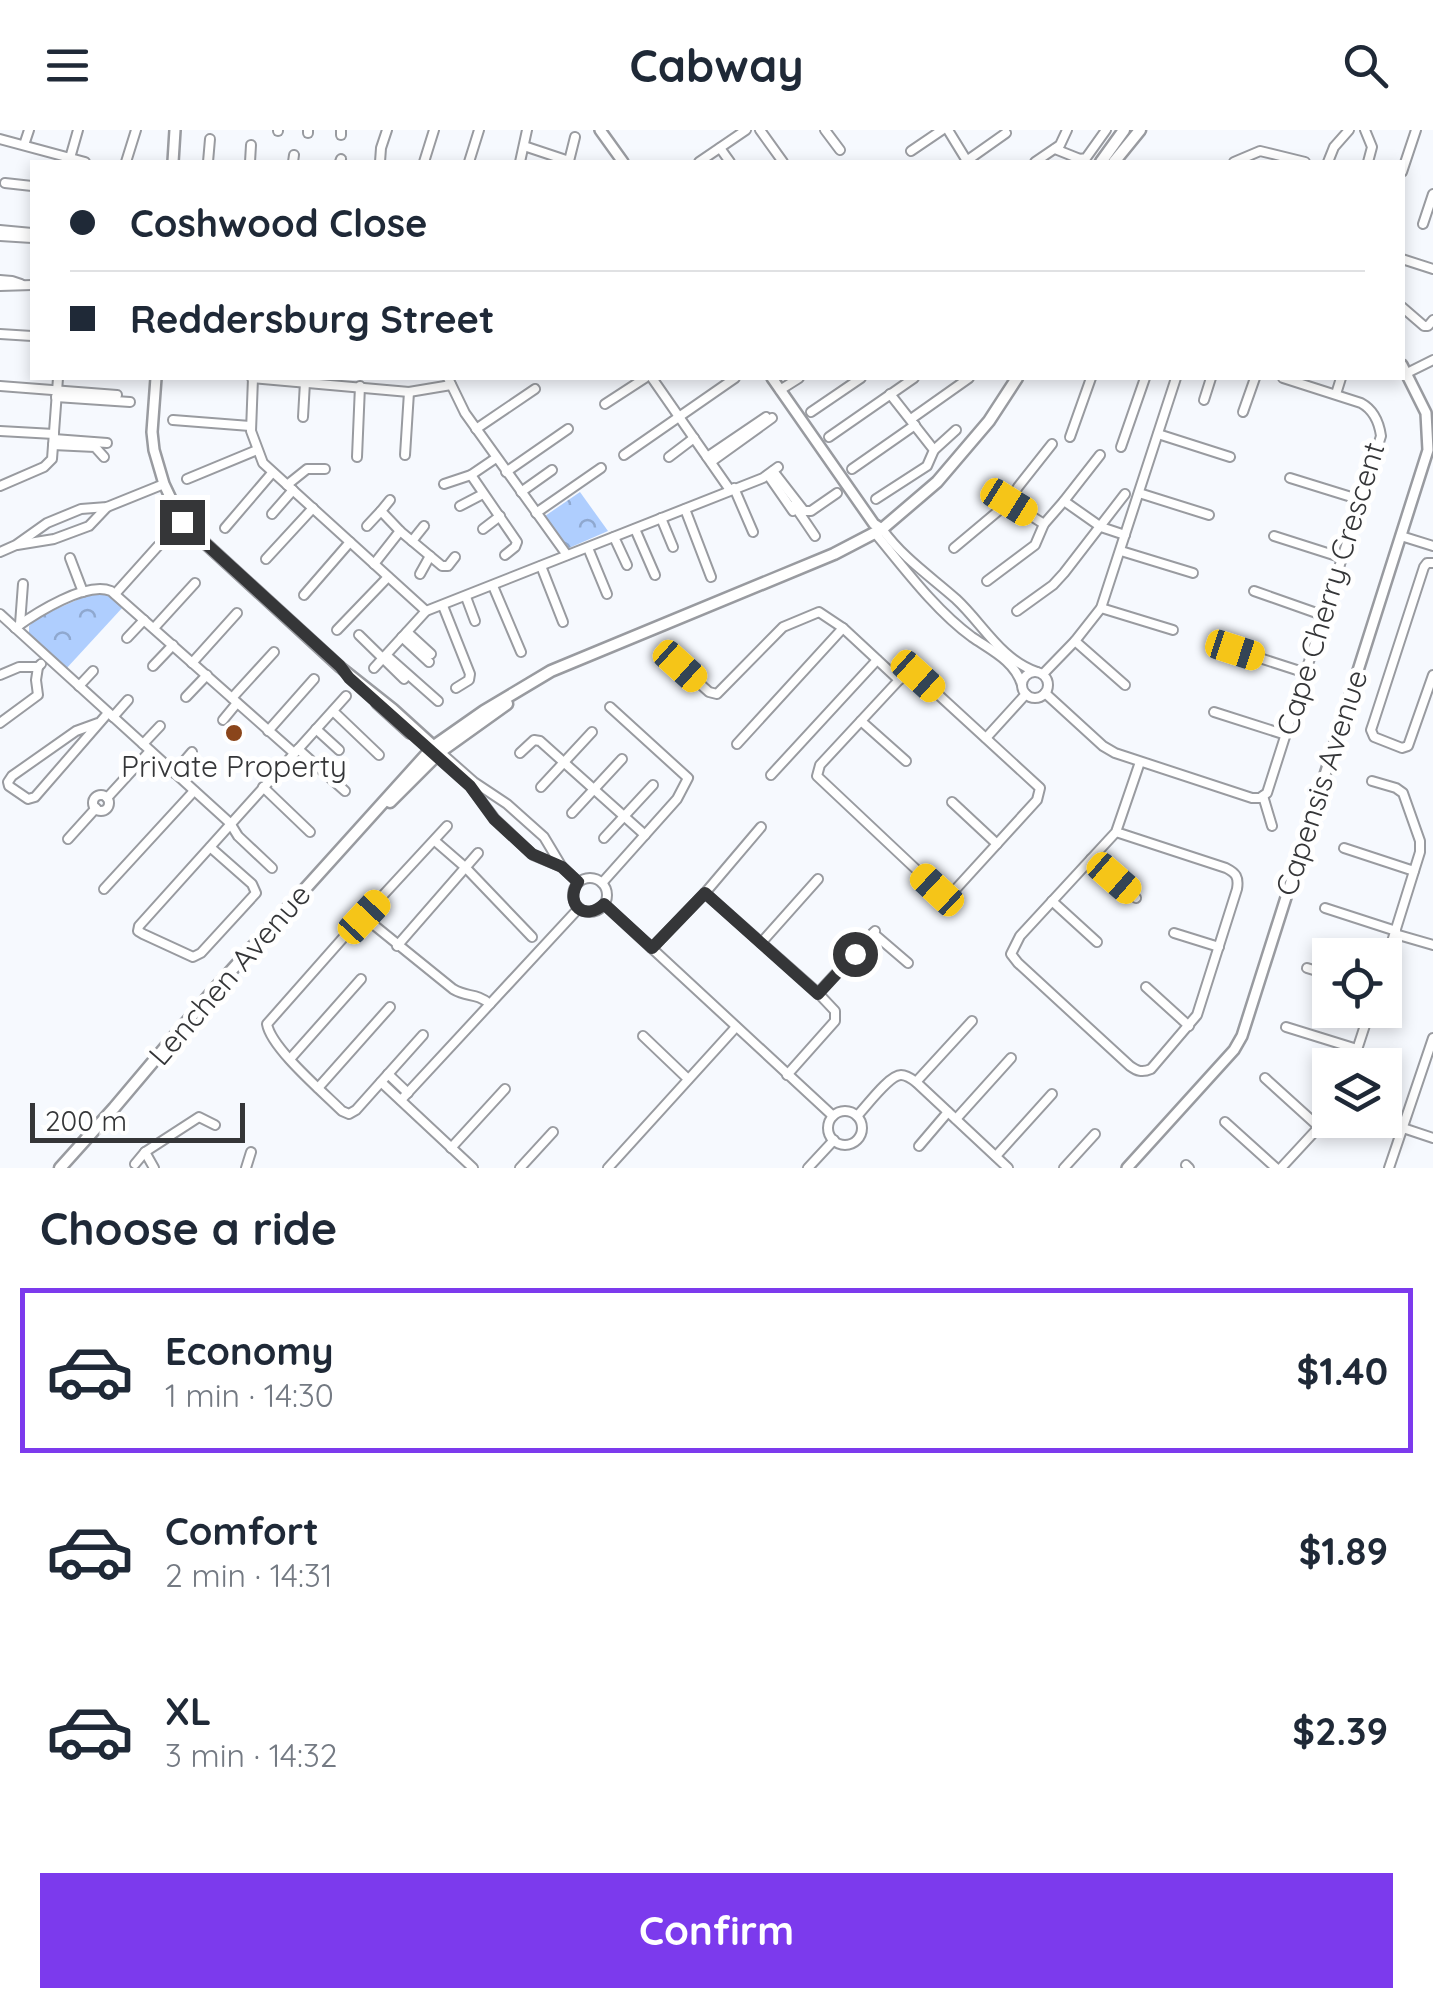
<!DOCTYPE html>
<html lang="en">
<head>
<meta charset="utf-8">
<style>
  body { margin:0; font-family:Quicksand,sans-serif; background:#f2f2f3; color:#1f2937; height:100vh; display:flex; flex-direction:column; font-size:38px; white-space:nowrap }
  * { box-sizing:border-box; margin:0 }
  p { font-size:32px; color:#747a83 }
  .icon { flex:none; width:55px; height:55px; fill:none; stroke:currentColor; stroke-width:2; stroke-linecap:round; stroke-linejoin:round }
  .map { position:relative; height:1038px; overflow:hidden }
  .sheet { display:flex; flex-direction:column; background:#fff; flex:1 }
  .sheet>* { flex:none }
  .top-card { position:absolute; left:30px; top:30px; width:1375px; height:220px; border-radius:0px; box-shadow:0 5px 15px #0003; display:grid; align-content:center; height:220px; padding:0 40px; background:#fff }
  .buttons { position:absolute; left:1312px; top:808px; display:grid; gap:20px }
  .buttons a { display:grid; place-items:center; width:90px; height:90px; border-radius:0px; background:#fff; box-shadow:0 5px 15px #0003; font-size:50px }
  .scale { position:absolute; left:30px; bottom:25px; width:215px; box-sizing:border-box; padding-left:10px; border:5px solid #353638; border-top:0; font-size:28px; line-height:35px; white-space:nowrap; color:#353638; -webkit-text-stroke:8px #fff; paint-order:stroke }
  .end { position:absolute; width:45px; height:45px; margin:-22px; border:12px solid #353638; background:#fff; box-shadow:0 0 0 5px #fff }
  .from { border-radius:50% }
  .car { position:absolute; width:30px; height:60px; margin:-30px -15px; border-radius:12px; box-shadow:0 0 8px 2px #0007; background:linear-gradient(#f5c518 24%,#345 0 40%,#f5c518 0 76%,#345 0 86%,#f5c518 0) }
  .top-card b { display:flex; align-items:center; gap:35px; height:95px; font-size:38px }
  .top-card b+b { border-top:2px solid #e0e1e3 }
  .top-card i { width:25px; height:25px; background:#1f2937 }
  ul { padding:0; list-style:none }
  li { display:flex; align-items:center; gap:30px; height:165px; margin:0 20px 15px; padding:0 20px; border:5px solid transparent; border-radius:0px }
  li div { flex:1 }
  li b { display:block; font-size:38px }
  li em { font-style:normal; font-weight:800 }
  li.on { border-color:#7c3aed }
  li>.icon { width:90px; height:90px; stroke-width:1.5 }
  h2 { padding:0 40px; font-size:45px; line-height:120px }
  .primary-button { display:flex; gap:20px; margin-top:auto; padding:20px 40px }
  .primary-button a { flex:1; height:115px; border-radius:0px; background:#7c3aed; color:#fff; font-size:40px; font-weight:800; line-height:115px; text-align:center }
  header { display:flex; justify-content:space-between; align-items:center; height:130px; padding:0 40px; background:#fff; font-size:45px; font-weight:800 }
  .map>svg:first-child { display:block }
  .park { fill:url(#park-crowns) }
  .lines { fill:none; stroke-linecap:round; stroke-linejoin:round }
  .minor-casing { stroke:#999ba0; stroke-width:12 }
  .tertiary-casing { stroke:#999ba0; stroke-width:14 }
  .secondary-casing { stroke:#999ba0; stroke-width:15 }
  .minor { stroke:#fff; stroke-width:8 }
  .tertiary { stroke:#fff; stroke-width:9 }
  .secondary { stroke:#fff; stroke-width:10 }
  .route { stroke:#353638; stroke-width:12 }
  .poi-dot { fill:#8a451b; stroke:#fff; stroke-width:4 }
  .labels { text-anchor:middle; stroke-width:10; stroke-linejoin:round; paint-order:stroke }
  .street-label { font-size:30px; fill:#353638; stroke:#fff }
  .poi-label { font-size:30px; fill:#353638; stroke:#fff }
</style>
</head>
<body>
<header><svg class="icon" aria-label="menu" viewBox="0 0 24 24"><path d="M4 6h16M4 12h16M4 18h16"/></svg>Cabway<svg class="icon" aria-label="search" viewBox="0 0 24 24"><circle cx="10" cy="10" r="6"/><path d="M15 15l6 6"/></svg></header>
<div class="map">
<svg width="1433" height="1038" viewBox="0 0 1433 1038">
  <defs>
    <pattern id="park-crowns" width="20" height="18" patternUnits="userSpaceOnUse" patternTransform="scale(2.5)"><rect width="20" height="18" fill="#afcefe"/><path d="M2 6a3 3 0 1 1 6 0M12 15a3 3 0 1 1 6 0" fill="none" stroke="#8fa8cf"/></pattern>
  </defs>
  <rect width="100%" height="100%" fill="#f6f9fe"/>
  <g class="park">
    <polygon points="580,362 608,401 569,418 545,386"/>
    <polygon points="95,462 108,463 123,477 65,540 29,507 29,496 38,487"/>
  </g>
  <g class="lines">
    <defs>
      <g id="minor">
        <polyline points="760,0 783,32"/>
        <polyline points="825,0 840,20"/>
        <polyline points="948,0 967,31"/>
        <polyline points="1365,0 1372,17 1368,32"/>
        <polyline points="278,1 278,0"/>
        <polyline points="308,3 308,0"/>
        <polyline points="341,5 341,0"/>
        <polyline points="0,9 85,32"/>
        <polyline points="24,15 29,0"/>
        <polyline points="524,16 569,31"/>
        <polyline points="720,18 730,32"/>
        <polyline points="1055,19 1080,29 1086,28 1106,0"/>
        <polyline points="911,21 942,0"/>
        <polyline points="70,28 78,0"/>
        <polyline points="569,31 575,7"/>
        <polyline points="126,32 136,0"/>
        <polyline points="208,32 210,9"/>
        <polyline points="250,32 251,15"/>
        <polyline points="293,32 294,25"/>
        <polyline points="340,32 341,29"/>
        <polyline points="380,32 381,18 387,0"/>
        <polyline points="424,32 434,0"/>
        <polyline points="469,32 479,0"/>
        <polyline points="520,32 527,0"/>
        <polyline points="699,32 746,0"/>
        <polyline points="965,32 1006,3"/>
        <polyline points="1035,32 1060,15 1067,0"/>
        <polyline points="1234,32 1260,21 1305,32"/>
        <polyline points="1328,32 1334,17 1349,0"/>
        <polyline points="1402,42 1416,0"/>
        <polyline points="5,53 32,56"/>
        <polyline points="1423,94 1433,64"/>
        <polyline points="0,100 32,103"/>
        <polyline points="0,106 32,108"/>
        <polyline points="1402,129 1433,139"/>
        <polyline points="0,150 12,151 21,154"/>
        <polyline points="0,156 32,155"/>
        <polyline points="1402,177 1424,196 1428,196 1433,190"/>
        <polyline points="0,204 32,206"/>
        <polyline points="1407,243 1433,230"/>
        <polyline points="252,248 409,262 451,255"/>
        <polyline points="253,248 251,301 263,333 426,481"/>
        <polyline points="448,248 465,283 567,425"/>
        <polyline points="652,248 730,360"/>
        <polyline points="0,256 117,265"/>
        <polyline points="780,260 799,248"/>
        <polyline points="1336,264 1341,248"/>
        <polyline points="56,267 130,272"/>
        <polyline points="1204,270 1211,248"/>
        <polyline points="605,274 645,248"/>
        <polyline points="811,282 861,248"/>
        <polyline points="1243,282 1255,248"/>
        <polyline points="303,287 305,252"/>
        <polyline points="911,289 969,248"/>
        <polyline points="173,290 250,296"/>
        <polyline points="476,299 535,259"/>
        <polyline points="0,301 54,304"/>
        <polyline points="1158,304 1230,327"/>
        <polyline points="829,307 914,248"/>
        <polyline points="1070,307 1091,248"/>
        <polyline points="54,309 107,313"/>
        <polyline points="53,315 95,317 104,327"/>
        <polyline points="1121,317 1145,248"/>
        <polyline points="934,320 956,300"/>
        <polyline points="405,325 409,262"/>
        <polyline points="624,325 735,248"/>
        <polyline points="1100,325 1064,371 1101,397 1125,405"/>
        <polyline points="357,327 360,256"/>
        <polyline points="669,327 694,308"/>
        <polyline points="707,327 766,287"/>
        <polyline points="711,332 772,288"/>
        <polyline points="852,339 915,295"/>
        <polyline points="773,341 804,381 811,381 837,363"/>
        <polyline points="506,342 568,299"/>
        <polyline points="471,345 517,412 515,417 505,425"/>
        <polyline points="768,345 793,381"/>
        <polyline points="1290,348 1361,370"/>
        <polyline points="187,349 257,320"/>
        <polyline points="444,354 471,345 496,328"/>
        <polyline points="287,355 307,339 325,339"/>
        <polyline points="0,356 44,337 52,329 58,248"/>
        <polyline points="734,358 753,402"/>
        <polyline points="521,362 552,340"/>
        <polyline points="1139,363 1209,385"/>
        <polyline points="876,369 927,336 934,320 890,264"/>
        <polyline points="390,370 381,381 400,401"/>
        <polyline points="794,375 815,406"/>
        <polyline points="460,376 483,364"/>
        <polyline points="685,379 711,447"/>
        <polyline points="536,383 601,338"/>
        <polyline points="272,384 293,360"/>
        <polyline points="661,388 673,417"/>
        <polyline points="1044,394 1009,372 1018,357 1052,314"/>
        <polyline points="367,396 381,381"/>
        <polyline points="225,398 272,343"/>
        <polyline points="483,399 500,386"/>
        <polyline points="635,399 655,445"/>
        <path d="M882,399C903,428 930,446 956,469C983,494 1000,529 1037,542"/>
        <path d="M875,403C904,438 936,481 972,507C991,520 1015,531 1022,555"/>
        <polyline points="1274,406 1343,428"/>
        <polyline points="1401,406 1433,416"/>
        <polyline points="614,407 627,435"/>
        <polyline points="412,411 424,396"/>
        <polyline points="17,415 54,409 89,396 107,377"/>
        <polyline points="588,418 607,464"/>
        <polyline points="954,418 1009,372"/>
        <polyline points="1121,421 1193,443"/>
        <polyline points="0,422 16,415 47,393 81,379 107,377 164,354"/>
        <polyline points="70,428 83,462"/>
        <polyline points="266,429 313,378"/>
        <polyline points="1433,433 1427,433 1424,437 1374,591 1371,600 1374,607 1402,618 1408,616 1433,545"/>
        <polyline points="374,434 400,401 442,436 448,436 455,427"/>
        <polyline points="541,436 563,492"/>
        <polyline points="420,444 430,426"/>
        <polyline points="987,451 1035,415 1044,394 1064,371"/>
        <polyline points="493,456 521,522"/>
        <polyline points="1254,461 1325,486"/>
        <polyline points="115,464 158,416"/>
        <polyline points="304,465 350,412"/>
        <polyline points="466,467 475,491"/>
        <polyline points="443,476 470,544 469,550 456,558"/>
        <polyline points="1101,478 1173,500"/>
        <polyline points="1017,481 1053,455 1064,443 1125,364"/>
        <polyline points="0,484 230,693 238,706 272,738"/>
        <polyline points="20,494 23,454"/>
        <path d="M15,498C36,483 86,451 111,461L294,623"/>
        <polyline points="154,498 195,453"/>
        <polyline points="337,500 388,447"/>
        <polyline points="407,502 431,524"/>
        <polyline points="359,505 404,549"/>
        <polyline points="402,507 429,532"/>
        <polyline points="127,508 144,490"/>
        <polyline points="1075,511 1125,555"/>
        <polyline points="1235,520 1306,543"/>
        <polyline points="386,525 438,571"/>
        <polyline points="192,533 237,483"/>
        <polyline points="153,536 173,515"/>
        <polyline points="680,536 709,562 717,564 783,497 819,482 843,498 899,550"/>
        <polyline points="374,538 426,481 763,348 778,337"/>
        <circle cx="1035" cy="555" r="13"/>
        <polygon points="909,543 918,546 1040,658 1037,670 954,761 946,764 937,759 817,646 820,635 899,550"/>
        <polyline points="1043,544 1075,511 1101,478 1176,248"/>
        <polyline points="0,545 19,537 38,537 41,534"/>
        <polyline points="79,556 93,541"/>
        <path d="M1045,563L1103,616L1115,623L1252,668H1260L1267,663L1381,306C1379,292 1374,280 1361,273L1283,248"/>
        <polyline points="186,567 207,545"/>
        <polyline points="232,568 274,522"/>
        <polyline points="333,581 379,625"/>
        <polyline points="1214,582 1286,605"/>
        <polyline points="113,587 128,570"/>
        <polyline points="223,590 237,573"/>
        <polyline points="861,591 906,631"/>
        <polyline points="0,593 38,565 36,550 38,537"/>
        <polyline points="98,593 76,601 12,646 8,652 9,656 28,669 35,667 108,583"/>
        <polyline points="316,599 339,620"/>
        <polyline points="268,601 314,549"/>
        <polyline points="986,608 1026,564"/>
        <polyline points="143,614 160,596"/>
        <polyline points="737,614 843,498"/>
        <polyline points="298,619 345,661"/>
        <polyline points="440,622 474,652 507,674 544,707 562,737 578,752"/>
        <polyline points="520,623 534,610 540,611 645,705"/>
        <polyline points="436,626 470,656 495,689 533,725 562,737"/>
        <polyline points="174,643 192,622"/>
        <polyline points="771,645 877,530"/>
        <polyline points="1372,651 1396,658 1403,663 1420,711 1420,722 1385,834"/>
        <polyline points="263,657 310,702"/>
        <polyline points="541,657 592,602"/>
        <circle cx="101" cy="673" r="8"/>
        <polyline points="1263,666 1272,696"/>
        <polyline points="107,668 150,621"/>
        <polyline points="952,672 997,714"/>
        <polyline points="572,683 622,629"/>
        <path d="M1116,702L1226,738C1236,743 1239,747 1237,759L1197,885L1151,939C1142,943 1137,941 1130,936L1018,833L1011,824L1020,806L1116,702L1140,632"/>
        <polyline points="604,708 653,655"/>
        <polyline points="68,709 96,678"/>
        <polyline points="435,711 465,737 532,807"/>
        <polyline points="210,717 252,754 256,763 201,823 193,827 143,804 138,801 139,796 346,566"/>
        <polyline points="1344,718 1414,741"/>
        <polyline points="1091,729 1136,768"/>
        <circle cx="590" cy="765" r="17"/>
        <polyline points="602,753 677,669 688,648 610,577"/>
        <polyline points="104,759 194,661"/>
        <polyline points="705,763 818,863 835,881 835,891 787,945"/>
        <polyline points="1052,771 1097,812"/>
        <polyline points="604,774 833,986"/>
        <polyline points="1325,778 1396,801"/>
        <path d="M364,787L453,859C468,868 475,862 490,874"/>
        <polyline points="349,802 447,696"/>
        <polyline points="873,803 908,833"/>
        <polyline points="1174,803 1219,817"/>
        <polyline points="1395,804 1433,815"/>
        <path d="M343,808L267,894C271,918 323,962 342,981L349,984L356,980L423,905"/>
        <polyline points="761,813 818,749"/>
        <polyline points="397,816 478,723"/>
        <polyline points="652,818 705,763 761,697"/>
        <polyline points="1307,838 1330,845"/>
        <polyline points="1146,857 1189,896"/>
        <polyline points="818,863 875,801"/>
        <polyline points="1286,897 1357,919"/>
        <polyline points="643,906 688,949"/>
        <polyline points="290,929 361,849"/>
        <polyline points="1352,935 1370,880"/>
        <polyline points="388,944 408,963"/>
        <polyline points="1265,948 1319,997"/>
        <polyline points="381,952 473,1038"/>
        <polyline points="916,952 972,891"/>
        <polyline points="318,958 390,877"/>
        <polyline points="401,970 579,778"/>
        <circle cx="845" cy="998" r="17"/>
        <path d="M857,986C866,977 889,945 901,945C906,945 912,949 916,952L1008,1038"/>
        <polyline points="956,989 1011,928"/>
        <polyline points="1225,992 1276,1038"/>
        <polyline points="1403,998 1433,1008"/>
        <polyline points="919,1016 948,982"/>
        <polyline points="451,1018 505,959"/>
        <polyline points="145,1022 154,1038"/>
        <polyline points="996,1026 1052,964"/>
        <polyline points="135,1034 145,1022 199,987 215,995"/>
        <polyline points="1186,1035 1189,1038"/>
        <polyline points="246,1038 251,1022"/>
        <polyline points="520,1038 553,1002"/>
        <polyline points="608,1038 736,897"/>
        <polyline points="808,1038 834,1010"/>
        <polyline points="1064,1038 1095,1004"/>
        <polyline points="1281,1038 1330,985"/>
        <polyline points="1389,1038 1433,908"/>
      </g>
      <g id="tertiary">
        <polyline points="600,0 623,32"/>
        <polyline points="173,32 175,0"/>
        <polyline points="156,248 152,302 154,320 164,354 182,392 340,537 393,579 437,619"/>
        <polyline points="772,248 874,394 882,399"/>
        <polyline points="377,573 410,603"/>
        <polyline points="1127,1038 1234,920 1242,906 1428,320 1426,283 1402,235"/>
      </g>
      <g id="secondary">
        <polyline points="1101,32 1124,0"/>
        <polyline points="1114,32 1140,0"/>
        <polyline points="390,672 440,622 507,574"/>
        <polyline points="60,1038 114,978 212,862 434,616 484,581 551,541 834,424 882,399 937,352 989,291 1017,248"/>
      </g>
    </defs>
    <use href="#minor" class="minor-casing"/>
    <use href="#tertiary" class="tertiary-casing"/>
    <use href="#secondary" class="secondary-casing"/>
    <use href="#minor" class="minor"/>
    <use href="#tertiary" class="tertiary"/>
    <use href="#secondary" class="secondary"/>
  </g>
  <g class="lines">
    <path class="route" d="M182,392L340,536L349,548L470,656L494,689L532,724L562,737L578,752C564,775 585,792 604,774L652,818L705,763L818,864L855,824"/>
  </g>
  <circle class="poi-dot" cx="234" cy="603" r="10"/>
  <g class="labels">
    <g class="street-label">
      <text transform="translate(1331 459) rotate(-73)" y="10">Cape Cherry Crescent</text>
      <text transform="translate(1322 653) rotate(-72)" y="10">Capensis Avenue</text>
      <text transform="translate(230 845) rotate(-49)" y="10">Lenchen Avenue</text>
    </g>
    <g class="poi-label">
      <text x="234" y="647">Private Property</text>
    </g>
  </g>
</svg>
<div class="buttons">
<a><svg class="icon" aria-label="locate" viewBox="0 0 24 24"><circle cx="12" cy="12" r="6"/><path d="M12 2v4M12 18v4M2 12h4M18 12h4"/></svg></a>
<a><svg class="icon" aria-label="layers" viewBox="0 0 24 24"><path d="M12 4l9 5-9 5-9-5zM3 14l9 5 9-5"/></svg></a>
</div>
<div class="scale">200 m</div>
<i class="end from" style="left:855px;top:824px"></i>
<i class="end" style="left:182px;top:392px"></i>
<i class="car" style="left:1009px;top:372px;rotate:122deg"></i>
<i class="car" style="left:1235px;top:520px;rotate:108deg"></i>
<i class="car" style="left:680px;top:536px;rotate:132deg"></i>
<i class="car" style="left:918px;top:546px;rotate:132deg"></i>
<i class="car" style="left:1114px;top:748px;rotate:131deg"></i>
<i class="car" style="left:937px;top:760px;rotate:313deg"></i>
<i class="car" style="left:364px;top:787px;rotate:43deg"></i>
<div class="top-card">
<b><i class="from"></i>Coshwood Close</b>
<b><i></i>Reddersburg Street</b>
</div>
</div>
<section class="sheet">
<h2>Choose a ride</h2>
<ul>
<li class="on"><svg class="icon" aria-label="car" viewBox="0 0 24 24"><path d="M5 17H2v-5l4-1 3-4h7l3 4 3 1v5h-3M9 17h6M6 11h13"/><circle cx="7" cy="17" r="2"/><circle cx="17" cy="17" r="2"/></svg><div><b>Economy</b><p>1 min · 14:30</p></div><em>$1.40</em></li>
<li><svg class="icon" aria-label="car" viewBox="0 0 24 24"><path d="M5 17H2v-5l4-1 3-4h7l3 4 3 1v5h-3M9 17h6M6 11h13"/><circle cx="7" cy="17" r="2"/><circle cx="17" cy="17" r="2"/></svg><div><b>Comfort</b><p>2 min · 14:31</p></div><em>$1.89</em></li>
<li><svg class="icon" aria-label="car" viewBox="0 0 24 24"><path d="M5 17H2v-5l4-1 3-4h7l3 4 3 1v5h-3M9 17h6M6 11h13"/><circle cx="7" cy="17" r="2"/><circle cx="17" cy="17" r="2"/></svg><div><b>XL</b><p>3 min · 14:32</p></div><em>$2.39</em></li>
</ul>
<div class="primary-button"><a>Confirm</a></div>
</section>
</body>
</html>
